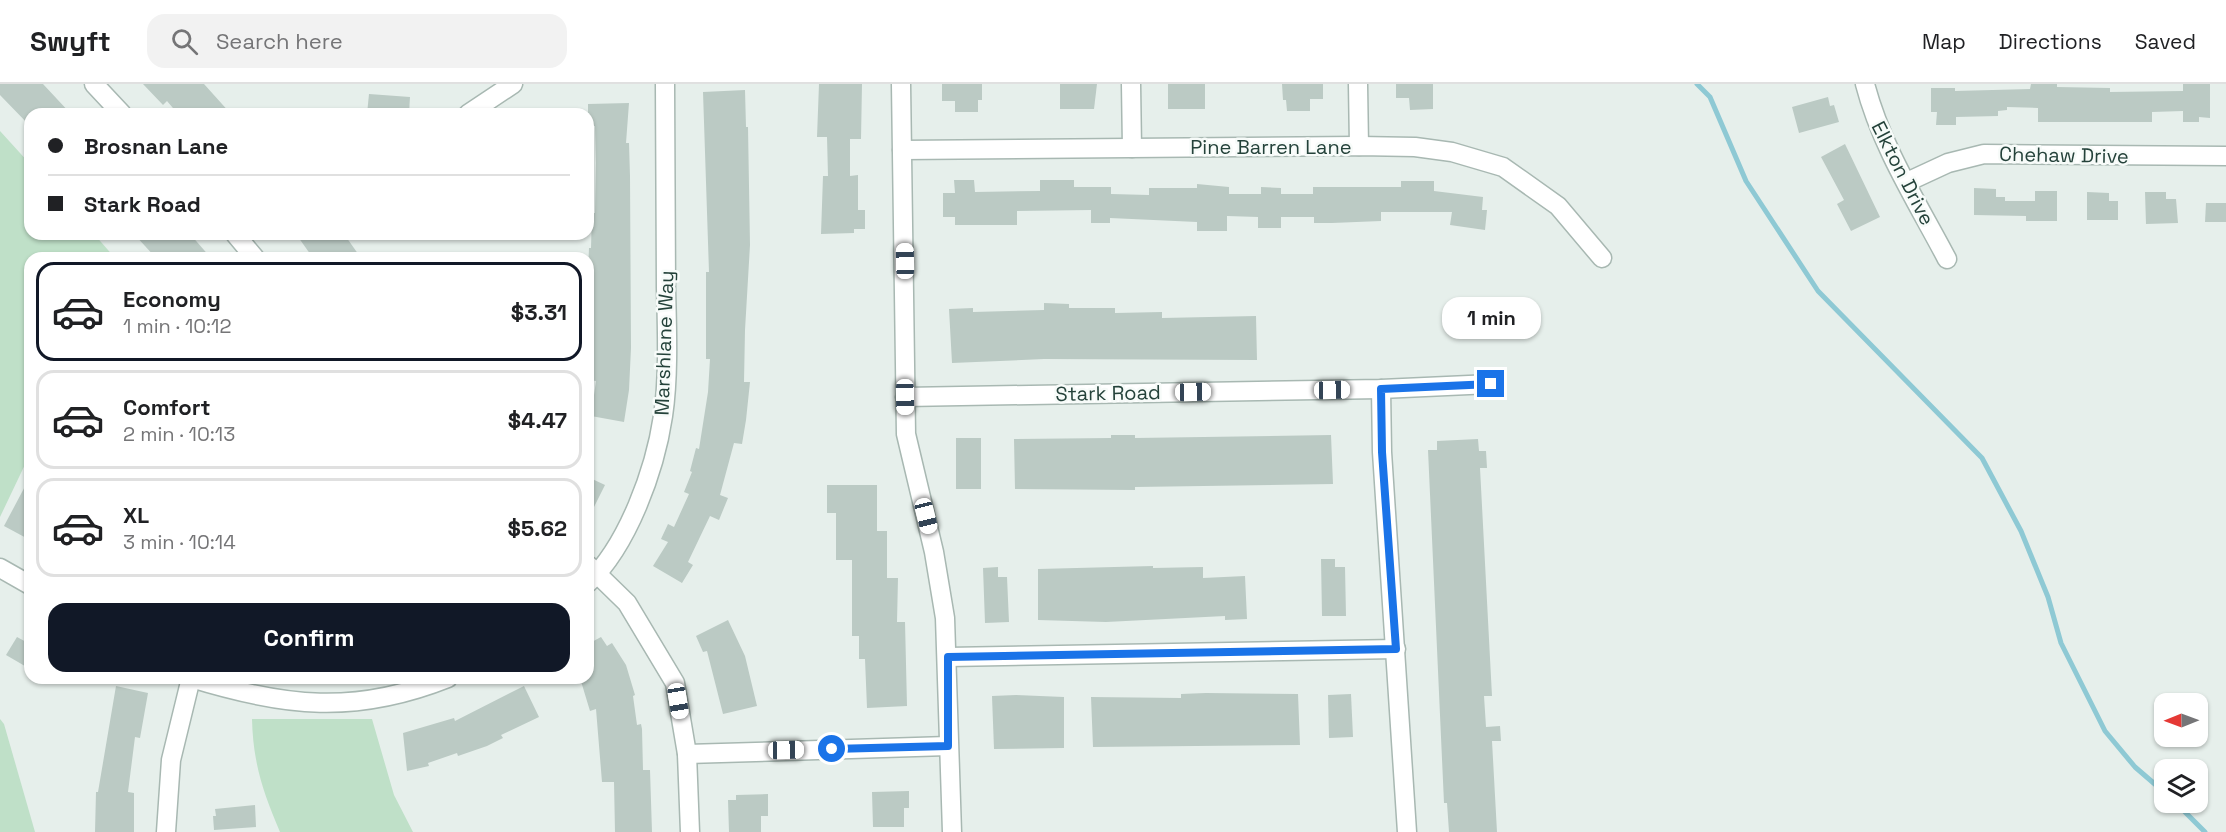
<!DOCTYPE html>
<html lang="en">
<head>
<meta charset="utf-8">
<style>
  body { margin:0; font-family:"Space Grotesk",sans-serif; background:#f2f2f2; color:#202124; height:100vh; display:flex; flex-direction:column; font-size:22px; white-space:nowrap }
  * { box-sizing:border-box; margin:0 }
  p { font-size:20px; color:#757577 }
  .icon { flex:none; width:33px; height:33px; fill:none; stroke:currentColor; stroke-width:2; stroke-linecap:round; stroke-linejoin:round }
  .map { position:relative; flex:1; overflow:hidden }
  .sheet { position:absolute; left:24px; top:168px; width:570px; height:432px; display:flex; flex-direction:column; background:#fff; border-radius:18px; box-shadow:0 2px 4px #0004 }
  .sheet>* { flex:none }
  .hud { position:absolute; left:24px; top:24px; width:570px; height:132px; border-radius:18px; box-shadow:0 2px 4px #0004; display:grid; align-content:center; height:132px; padding:0 24px; background:#fff }
  .needle { width:39px; rotate:269deg }
  .buttons { position:absolute; left:2154px; top:609px; display:grid; gap:12px }
  .buttons a { display:grid; place-items:center; width:54px; height:54px; border-radius:12px; background:#fff; box-shadow:0 2px 4px #0004; font-size:30px }
  .end { position:absolute; width:27px; height:27px; margin:-14px; border:8px solid #1a73e8; background:#fff; box-shadow:0 0 0 3px #fff }
  .from { border-radius:50% }
  .bubble { position:absolute; height:42px; border-radius:18px; background:#fff; box-shadow:0 2px 4px #0004; font-size:20px; font-weight:800; line-height:42px; text-align:center }
  .car { position:absolute; width:18px; height:36px; margin:-18px -9px; border-radius:8px; box-shadow:0 0 4px 2px #0007; background:linear-gradient(#fff 24%,#345 0 40%,#fff 0 76%,#345 0 86%,#fff 0) }
  .hud b { display:flex; align-items:center; gap:21px; height:57px; font-size:22px }
  .hud b+b { border-top:2px solid #e0e0e0 }
  .hud i { width:15px; height:15px; background:#202124 }
  ul { padding:10px 0 0; list-style:none }
  li { display:flex; align-items:center; gap:18px; height:99px; margin:0 12px 9px; padding:0 12px; border:3px solid #e0e0e0; border-radius:18px }
  li div { flex:1 }
  li b { display:block; font-size:22px }
  li em { font-style:normal; font-weight:800 }
  li.current { border-color:#111827 }
  li>.icon { width:54px; height:54px; stroke-width:1.5 }
  .primary-button { display:flex; gap:12px; margin-top:auto; padding:12px 24px }
  .primary-button a { flex:1; height:69px; border-radius:18px; background:#111827; color:#fff; font-size:24px; font-weight:800; line-height:69px; text-align:center }
  header { display:flex; align-items:center; gap:36px; box-sizing:border-box; height:84px; padding:0 30px; background:#fff; border-bottom:2px solid #e0e0e0 }
  header strong { font-size:28px }
  nav { display:flex; gap:33px; margin-inline-start:auto; font-size:21px }
  .search { width:420px; height:54px; background:#f2f2f2; display:flex; align-items:center; gap:15px; box-sizing:border-box; padding:0 21px; border-radius:18px; color:#757577; font-size:22px }
  .map>svg:first-child { display:block }
  .green { fill:#bfe0c8 }
  .lines { fill:none; stroke-linecap:round; stroke-linejoin:round }
  .stream { stroke:#8ec9d4; stroke-width:5 }
  .building { fill:#bbcac4 }
  .minor-casing { stroke:#a8b8b2; stroke-width:21 }
  .minor { stroke:#fff; stroke-width:18 }
  .route { stroke:#1a73e8; stroke-width:8 }
  .labels { text-anchor:middle; stroke-width:5; stroke-linejoin:round; paint-order:stroke }
  .street-label { font-size:20px; fill:#24423a; stroke:#f7fbf9 }
</style>
</head>
<body>
<header>
<strong>Swyft</strong>
<div class="search"><svg class="icon" aria-label="search" viewBox="0 0 24 24"><circle cx="10" cy="10" r="6"/><path d="M15 15l6 6"/></svg>Search here</div>
<nav><a>Map</a><a>Directions</a><a>Saved</a></nav>
</header>
<div class="map">
<svg width="2226" height="748" viewBox="0 0 2226 748">
  <rect width="100%" height="100%" fill="#e6efeb"/>
  <g class="green">
    <polygon points="0,47 30,80 30,150 94,150 115,174 30,174 30,370 0,433"/>
    <polygon points="0,635 4,640 35,748 0,748"/>
    <path d="M252,635H372L394,711L413,748H280C263,708 253,679 252,635Z"/>
  </g>
  <g class="lines">
    <g class="stream">
      <polyline points="1697,0 1710,13 1746,97 1818,207 1982,374 2021,447 2048,513 2061,559 2105,647 2135,683 2164,708"/>
      <polyline points="2175,718 2205,748"/>
    </g>
  </g>
  <g class="building">
    <polygon points="0,0 43,0 71,30 30,30 30,42 0,11"/>
    <polygon points="143,0 204,0 231,30 178,30 167,17 163,21"/>
    <polygon points="819,0 862,0 861,55 850,55 850,92 858,91 858,126 865,126 865,145 854,145 854,149 821,150 823,92 828,92 827,53 817,53"/>
    <polygon points="942,0 982,0 982,16 978,16 978,28 955,28 955,17 942,17"/>
    <polygon points="1060,0 1097,0 1094,25 1060,25"/>
    <rect x="1168" y="0" width="37" height="25"/>
    <polygon points="1282,0 1323,0 1323,15 1310,15 1310,27 1287,27 1286,16 1283,16"/>
    <polygon points="1396,0 1433,0 1433,25 1410,26 1409,14 1396,14"/>
    <polygon points="2031,0 2057,0 2057,3 2110,4 2110,8 2183,7 2183,0 2210,0 2210,34 2199,33 2199,38 2183,38 2183,27 2152,28 2152,38 2038,38 2038,24 2007,23 2007,26 1998,27 1998,32 1956,33 1956,41 1936,41 1937,28 1931,28 1931,4 1955,4 1955,7 2030,5"/>
    <polygon points="745,6 746,43 748,43 750,161 745,246 744,298 750,298 746,336 742,360 734,359 720,411 728,414 719,436 710,432 688,478 693,481 682,499 653,482 668,458 661,455 668,440 674,443 689,410 684,408 692,388 690,387 696,364 699,365 708,308 710,275 706,275 706,188 709,188 703,8"/>
    <polygon points="369,10 410,13 409,30 367,30"/>
    <polygon points="1828,13 1830,22 1834,21 1839,38 1799,49 1792,23"/>
    <polygon points="629,19 626,59 629,59 630,92 631,264 629,306 624,338 591,332 596,297 588,296 591,260 588,260 588,236 593,236 593,187 588,187 589,164 591,164 592,129 595,129 596,79 595,42 588,43 588,20"/>
    <polygon points="1845,60 1880,133 1851,147 1837,120 1844,116 1821,73"/>
    <polygon points="954,96 974,96 975,108 1040,107 1040,96 1074,96 1074,103 1111,103 1111,110 1149,111 1149,104 1197,104 1197,100 1229,103 1229,110 1261,110 1261,103 1281,104 1281,110 1313,110 1313,103 1401,103 1401,97 1434,97 1434,107 1483,113 1482,126 1487,126 1485,146 1450,141 1452,128 1381,128 1381,137 1332,139 1314,139 1314,133 1281,133 1281,144 1258,144 1258,133 1227,132 1227,147 1197,147 1197,138 1110,134 1110,139 1091,139 1091,126 1017,127 1017,141 955,141 955,133 943,133 943,109 955,109"/>
    <polygon points="1974,104 1996,105 1996,113 2005,113 2005,117 2035,117 2035,107 2057,107 2057,137 2026,137 2026,132 1974,131"/>
    <polygon points="2087,108 2109,109 2109,117 2118,117 2118,136 2087,136"/>
    <polygon points="2145,108 2166,108 2166,115 2176,115 2178,139 2146,140"/>
    <polygon points="2206,119 2226,119 2226,138 2205,138"/>
    <polygon points="134,150 190,150 211,174 156,174"/>
    <polygon points="296,150 344,150 361,174 313,174"/>
    <polygon points="1044,219 1069,220 1069,224 1115,224 1115,229 1162,228 1162,234 1256,232 1257,276 1044,275 952,279 949,225 973,224 973,228 1044,226"/>
    <polygon points="1111,351 1135,351 1135,354 1331,351 1333,400 1135,403 1135,406 1015,405 1014,355 1111,354"/>
    <rect x="956" y="354" width="25" height="51"/>
    <polygon points="1478,355 1479,367 1486,367 1487,384 1480,384 1492,612 1484,612 1486,643 1500,642 1501,657 1492,657 1497,748 1449,748 1447,719 1444,719 1428,366 1437,366 1437,357"/>
    <polygon points="30,393 30,456 4,442"/>
    <polygon points="588,393 605,401 588,435"/>
    <polygon points="827,401 877,401 877,447 887,447 887,494 898,494 897,538 905,538 907,622 867,624 865,575 859,575 859,552 852,552 852,476 836,476 836,429 827,429"/>
    <polygon points="1321,475 1335,475 1335,483 1345,483 1346,532 1322,532"/>
    <polygon points="1153,482 1153,484 1203,483 1203,494 1245,492 1247,535 1225,536 1225,532 1106,538 1038,536 1038,485"/>
    <polygon points="998,483 998,493 1007,493 1009,538 985,539 983,484"/>
    <polygon points="728,536 745,572 757,622 723,630 707,567 703,568 696,552"/>
    <polygon points="17,553 30,560 30,585 6,571"/>
    <polygon points="601,553 607,562 612,559 626,581 635,611 633,612 637,641 641,640 642,645 643,686 650,686 652,748 615,748 614,698 602,698 596,625 590,627 580,594 588,594 588,560"/>
    <polygon points="116,602 148,609 140,654 135,653 128,708 134,709 134,748 95,748 96,708 98,708"/>
    <polygon points="524,602 539,633 501,651 503,654 487,662 458,672 457,669 428,679 429,682 407,687 403,649 454,634 455,637"/>
    <polygon points="1206,609 1298,610 1300,661 1093,663 1091,613 1181,614 1181,610"/>
    <polygon points="1351,610 1353,653 1329,654 1328,611"/>
    <polygon points="1016,611 1064,613 1064,664 994,665 992,612"/>
    <polygon points="909,707 909,724 904,724 904,743 873,743 872,708"/>
    <polygon points="768,710 768,732 761,732 761,748 729,748 728,716 736,716 736,711"/>
    <polygon points="255,721 256,743 214,746 213,732 216,732 215,725"/>
  </g>
  <g class="lines">
    <defs>
      <g id="minor">
        <polyline points="94,0 122,30"/>
        <polyline points="901,0 906,350 934,468 945,534 952,748"/>
        <polyline points="1131,0 1132,64"/>
        <polyline points="1358,0 1359,62"/>
        <path d="M1865,0C1881,62 1917,118 1947,175"/>
        <polyline points="468,30 513,0"/>
        <polyline points="902,66 1359,62 1415,63 1452,68 1503,83 1558,122 1602,174"/>
        <polyline points="1907,98 1948,79 1984,70 2226,72"/>
        <polyline points="235,150 255,174"/>
        <polyline points="1381,305 1382,368 1407,748"/>
        <polyline points="905,313 1381,305 1491,300"/>
        <polyline points="588,481 627,519 675,599 687,670 690,748"/>
        <polyline points="0,484 30,501"/>
        <path d="M588,499C628,461 655,386 663,332C669,292 667,244 666,204C666,136 665,68 665,0"/>
        <polyline points="948,573 1396,565"/>
        <path d="M191,594C285,623 355,631 448,594"/>
        <polyline points="687,670 948,662"/>
        <polyline points="166,748 171,676 191,594"/>
      </g>
    </defs>
    <use href="#minor" class="minor-casing"/>
    <use href="#minor" class="minor"/>
  </g>
  <g class="lines">
    <polyline class="route" points="832,665 948,662 948,573 1396,565 1382,368 1381,305 1491,300"/>
  </g>
  <g class="labels">
    <g class="street-label">
      <text x="1271" y="70">Pine Barren Lane</text>
      <text transform="translate(2064 71) rotate(1)" y="7">Chehaw Drive</text>
      <text transform="translate(1903 89) rotate(63)" y="7">Elkton Drive</text>
      <text transform="translate(664 259) rotate(-88)" y="7">Marshlane Way</text>
      <text transform="translate(1108 309) rotate(-1)" y="7">Stark Road</text>
    </g>
  </g>
</svg>
<div class="buttons">
<a><svg class="needle" viewBox="-14 -14 28 28"><path d="M0-13l5 13h-10z" fill="#e53935"/><path d="M0 13l5-13h-10z" fill="#757577"/></svg></a>
<a><svg class="icon" aria-label="layers" viewBox="0 0 24 24"><path d="M12 4l9 5-9 5-9-5zM3 14l9 5 9-5"/></svg></a>
</div>
<i class="end from" style="left:832px;top:665px"></i>
<i class="end" style="left:1491px;top:300px"></i>
<div class="bubble" style="left:1442px;top:213px;width:99px">1 min</div>
<i class="car" style="left:905px;top:177px;rotate:359deg"></i>
<i class="car" style="left:1332px;top:306px;rotate:89deg"></i>
<i class="car" style="left:1193px;top:308px;rotate:89deg"></i>
<i class="car" style="left:905px;top:313px;rotate:179deg"></i>
<i class="car" style="left:926px;top:432px;rotate:166deg"></i>
<i class="car" style="left:678px;top:617px;rotate:171deg"></i>
<i class="car" style="left:786px;top:666px;rotate:89deg"></i>
<div class="hud">
<b><i class="from"></i>Brosnan Lane</b>
<b><i></i>Stark Road</b>
</div>
<section class="sheet">
<ul>
<li class="current"><svg class="icon" aria-label="car" viewBox="0 0 24 24"><path d="M5 17H2v-5l4-1 3-4h7l3 4 3 1v5h-3M9 17h6M6 11h13"/><circle cx="7" cy="17" r="2"/><circle cx="17" cy="17" r="2"/></svg><div><b>Economy</b><p>1 min · 10:12</p></div><em>$3.31</em></li>
<li><svg class="icon" aria-label="car" viewBox="0 0 24 24"><path d="M5 17H2v-5l4-1 3-4h7l3 4 3 1v5h-3M9 17h6M6 11h13"/><circle cx="7" cy="17" r="2"/><circle cx="17" cy="17" r="2"/></svg><div><b>Comfort</b><p>2 min · 10:13</p></div><em>$4.47</em></li>
<li><svg class="icon" aria-label="car" viewBox="0 0 24 24"><path d="M5 17H2v-5l4-1 3-4h7l3 4 3 1v5h-3M9 17h6M6 11h13"/><circle cx="7" cy="17" r="2"/><circle cx="17" cy="17" r="2"/></svg><div><b>XL</b><p>3 min · 10:14</p></div><em>$5.62</em></li>
</ul>
<div class="primary-button"><a>Confirm</a></div>
</section>
</div>
</body>
</html>
